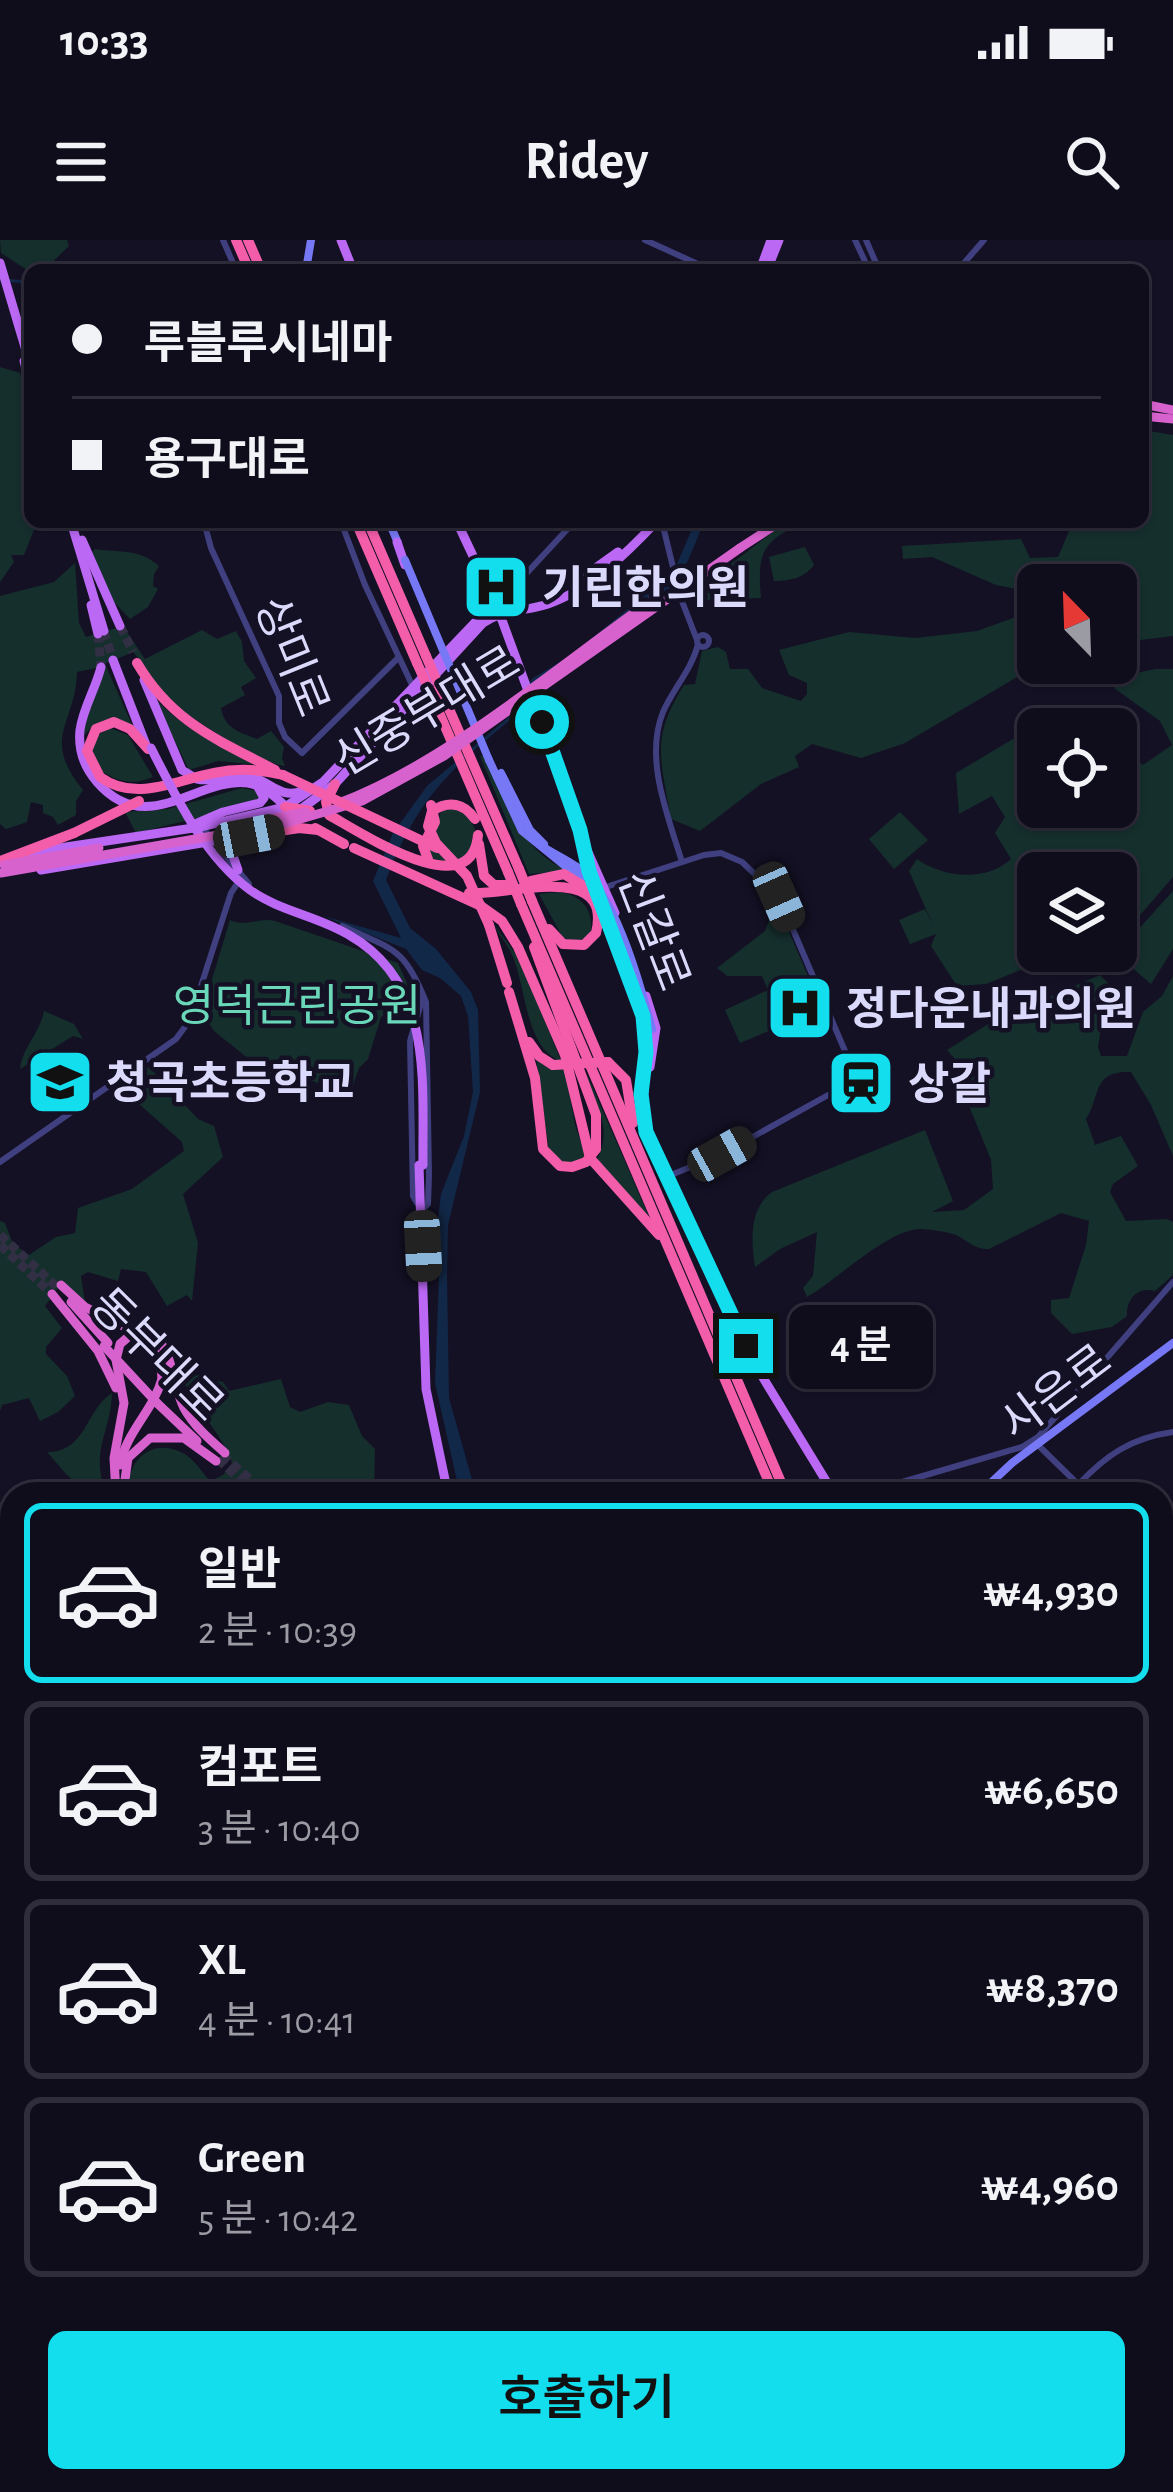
<!DOCTYPE html>
<html lang="ko">
<head>
<meta charset="utf-8">
<style>
  body { margin:0; font-family:"Alegreya Sans","Noto Sans KR",sans-serif; background:#1d1b29; color:#f1f3f6; height:100vh; display:flex; flex-direction:column; font-size:45px; white-space:nowrap }
  * { box-sizing:border-box; margin:0 }
  p { font-size:39px; color:#9b9ca3 }
  .icon { flex:none; width:66px; height:66px; fill:none; stroke:currentColor; stroke-width:2; stroke-linecap:round; stroke-linejoin:round }
  .map { position:relative; flex:1; overflow:hidden }
  .side { position:absolute; left:0px; top:1242px; width:1173px; height:1011px; display:flex; flex-direction:column; background:#0f0d1c; border-radius:36px 36px 0 0; box-shadow:0 3px 9px #0004,0 0 0 3px #2f2d3b }
  .side>* { flex:none }
  .banner { position:absolute; left:24px; top:24px; width:1125px; height:264px; border-radius:18px; box-shadow:0 3px 9px #0004,0 0 0 3px #2f2d3b; display:grid; align-content:center; height:264px; padding:0 48px; background:#0f0d1c }
  .needle { width:78px; rotate:337deg }
  .controls { position:absolute; left:1017px; top:324px; display:grid; gap:24px }
  .controls a { display:grid; place-items:center; width:120px; height:120px; border-radius:18px; background:#0f0d1c; box-shadow:0 3px 9px #0004,0 0 0 3px #2f2d3b; font-size:60px }
  .end { position:absolute; width:54px; height:54px; margin:-27px; border:15px solid #13deed; background:#111; box-shadow:0 0 0 6px #111 }
  .from { border-radius:50% }
  .bubble { position:absolute; height:84px; border-radius:18px; background:#0f0d1c; box-shadow:0 3px 9px #0004,0 0 0 3px #2f2d3b; font-size:39px; font-weight:600; line-height:84px; text-align:center }
  .car { position:absolute; width:36px; height:72px; margin:-36px -18px; border-radius:15px; box-shadow:0 0 9px 3px #0007; background:linear-gradient(#222 24%,#8ab4d8 0 40%,#222 0 76%,#8ab4d8 0 86%,#222 0) }
  .banner b { display:flex; align-items:center; gap:42px; height:114px; font-size:45px }
  .banner b+b { border-top:3px solid #2f2d3b }
  .banner i { width:30px; height:30px; background:#f1f3f6 }
  ul { padding:21px 0 0; list-style:none }
  li { display:flex; align-items:center; gap:36px; height:180px; margin:0 24px 18px; padding:0 24px; border:6px solid #2f2d3b; border-radius:18px }
  li div { flex:1 }
  li b { display:block; font-size:45px }
  li em { font-style:normal; font-weight:600 }
  li.current { border-color:#13deed }
  li>.icon { width:108px; height:108px; stroke-width:1.5 }
  .action { display:flex; gap:24px; margin-top:auto; padding:24px 48px }
  .action a { flex:1; height:138px; border-radius:18px; background:#13deed; color:#111; font-size:48px; font-weight:600; line-height:138px; text-align:center }
  .status { display:flex; justify-content:space-between; align-items:center; height:84px; padding:0 60px; background:#0f0d1c; direction:ltr }
  .status svg { height:33px; fill:currentColor }
  header { display:flex; justify-content:space-between; align-items:center; height:156px; padding:0 48px; background:#0f0d1c; font-size:54px; font-weight:600 }
  .map>svg:first-child { display:block }
  .green { fill:#152f2d }
  .water { fill:#122848 }
  .lines { fill:none; stroke-linecap:round; stroke-linejoin:round }
  .stream { stroke:#122848; stroke-width:3 }
  .primary-tunnel { stroke:#322f45; stroke-width:9; stroke-dasharray:9 4.5; stroke-linecap:butt }
  .trunk-tunnel { stroke:#322f45; stroke-width:9; stroke-dasharray:9 4.5; stroke-linecap:butt }
  .tertiary { stroke:#404081; stroke-width:6 }
  .secondary { stroke:#7778f5; stroke-width:8 }
  .primary { stroke:#bb68f4; stroke-width:9 }
  .trunk { stroke:#d762ce; stroke-width:9 }
  .motorway { stroke:#f35da9; stroke-width:10 }
  .secondary-bridge { stroke:#7778f5; stroke-width:8 }
  .primary-bridge { stroke:#bb68f4; stroke-width:9 }
  .trunk-bridge { stroke:#d762ce; stroke-width:9 }
  .motorway-bridge { stroke:#f35da9; stroke-width:10 }
  .route { stroke:#13deed; stroke-width:15 }
  .labels { text-anchor:middle; stroke-width:9; stroke-linejoin:round; paint-order:stroke }
  .poi-label { font-size:45px; font-weight:bold; fill:#dbd9fc; stroke:#141125; text-anchor:start }
  .street-label { font-size:45px; fill:#dbd9fc; stroke:#141125 }
  .park-label { font-size:45px; fill:#69d7b8; stroke:#141125 }
</style>
</head>
<body>
<div class="status"><b>10:33</b><svg viewBox="0 0 49 12"><path d="M0 12V9h3v3zM5 12V6h3v6zM10 12V3h3v9zM15 12V0h3v12zM26 1h20v11H26zM47 4h2v5h-2z"/></svg></div>
<header><svg class="icon" aria-label="menu" viewBox="0 0 24 24"><path d="M4 6h16M4 12h16M4 18h16"/></svg>Ridey<svg class="icon" aria-label="search" viewBox="0 0 24 24"><circle cx="10" cy="10" r="6"/><path d="M15 15l6 6"/></svg></header>
<div class="map">
<svg width="1173" height="2252" viewBox="0 0 1173 2252">
  <rect width="100%" height="100%" fill="#141125"/>
  <g class="green">
    <polygon points="0,0 67,0 69,6 44,30 30,32 1,13"/>
    <polygon points="0,127 20,133 30,165 30,282 37,282 24,315 11,315 14,322 0,342"/>
    <polygon points="1143,190 1173,195 1173,396 1116,403 1116,345 1038,345 1038,351 1033,352 996,345 932,317 903,319 902,306 1021,299 1030,318 1058,317 1073,282 1143,282"/>
    <path d="M786,282H803C762,303 757,311 761,358L694,361L702,346Z"/>
    <path d="M805,307L814,325C804,338 790,341 774,341L769,317Z"/>
    <path d="M95,309C120,313 139,308 159,326L154,334L153,346L158,349L148,367L130,379L113,361L92,312Z"/>
    <path d="M75,323L79,383L86,397L123,386L145,419L202,390L217,399L236,391L242,402L244,421L256,438L241,447L245,455L221,468C225,489 239,492 257,499L271,491L284,507L282,518L285,526C259,523 180,472 160,452C149,441 143,422 133,412L105,424L133,487L123,483L92,487L82,497L101,427L77,432C76,484 40,497 83,550L76,561V575L58,585L53,577L43,573V565L31,562L27,582L6,589L0,584V356L54,342Z"/>
    <path d="M1038,369V423H1041L905,503L861,518L812,504L795,516L799,527L761,544L700,591L671,579C661,519 650,499 684,445L695,444L702,411L718,407L726,412L730,429H748L762,448L801,461L807,454V443L789,435L779,410L849,392L915,398L977,391Z"/>
    <path d="M1155,429H1173V637L1129,688L1116,679V633H1038V711H1067L986,744L957,746L931,706L936,694L910,704L899,680L925,669L933,685L909,631L917,619C943,638 987,642 1011,619L995,593L1005,577L992,556L959,574L956,533L1048,478L1061,489H1038V567H1116V503L1143,525L1172,505L1160,481L1114,448L1128,435Z"/>
    <path d="M153,456C183,490 219,504 260,525L218,521L189,530Z"/>
    <path d="M110,488L128,495L153,537C129,547 114,540 93,526L89,500Z"/>
    <path d="M480,516H485C505,562 519,609 568,631L529,634Z"/>
    <polygon points="242,548 258,551 262,562 136,593 125,572 168,569"/>
    <polygon points="453,567 468,576 475,589 473,609 453,624 432,618 427,609 441,572"/>
    <polygon points="900,572 928,600 894,629 869,599"/>
    <polygon points="1173,651 1173,709 1151,744 1116,714"/>
    <path d="M560,652C583,656 593,670 591,693L581,701L563,698L539,654Z"/>
    <polygon points="782,675 813,748 800,757 784,785 773,763 781,783 778,787 740,803 725,770 768,750 762,736 727,736 717,728 765,691 770,678"/>
    <path d="M230,680C247,688 258,677 275,681L398,723L409,748L402,767L381,777L368,819L359,828L350,853L303,838L265,832L214,791L202,772Z"/>
    <path d="M493,683L520,720L561,821C526,810 526,748 513,717C508,705 499,695 493,683Z"/>
    <path d="M1100,735L1108,743L1098,807L1101,816H1127L1143,772L1162,756L1173,736V916L1151,865L1131,832C1091,830 1101,857 1086,879L1095,905L1121,896L1138,926L1113,944L1110,952L1126,981L1167,979L1173,982V1035L1155,1051C1138,1046 1126,1059 1127,1076L1112,1087L1072,1094L1051,1073V1060L1069,1058L1086,1005L1089,981L1061,973L989,1009C973,1009 969,1001 956,995C949,992 927,989 919,989C886,991 837,1040 807,1057L803,1048L813,1036L817,992L780,1009L755,1027C751,1000 749,969 772,952L925,890L953,961L932,972L964,970L993,949L991,920L959,841L961,826L947,810L993,781Z"/>
    <path d="M44,771L74,784L83,799L73,796L20,829C22,808 40,793 44,771Z"/>
    <polygon points="536,818 551,829 565,829 575,885 587,919 568,925 549,911"/>
    <polygon points="149,827 198,879 214,886 223,917 183,954 198,1003 192,1061 187,1055 167,1066 146,1032 121,1029 118,1041 88,1032 81,1036 85,1062 63,1041 45,1066 62,1088 46,1107 46,1114 67,1136 75,1156 58,1172 40,1181 29,1158 2,1165 0,1171 0,981 5,983 13,1004 29,1015 56,997 75,993 78,968 132,949 184,911 182,902 138,863 132,839"/>
    <polygon points="76,832 91,853 60,874 45,853"/>
    <path d="M586,832L650,979L596,921C615,890 594,863 586,832Z"/>
    <path d="M206,1132L210,1140L223,1142L229,1151L281,1139L290,1167L300,1172L328,1162L349,1165L362,1196L375,1209L374,1254H128C126,1222 150,1196 183,1213C194,1219 201,1231 210,1241L223,1235L232,1223C226,1199 196,1170 183,1140Z"/>
    <path d="M112,1153C110,1197 90,1207 106,1254C79,1254 64,1231 47,1212C87,1212 85,1170 112,1153Z"/>
    <polygon points="12,1466 12,1659 0,1652 0,1474 10,1472"/>
    <polygon points="1173,1668 1173,1788 1161,1797 1161,1703"/>
    <polygon points="12,1809 12,1914 0,1915 0,1824"/>
    <polygon points="12,2225 12,2241 130,2241 135,2252 0,2252 0,2234"/>
    <polygon points="189,2241 483,2241 489,2252 192,2252"/>
    <polygon points="949,2241 1064,2241 1076,2252 950,2252"/>
  </g>
  <g class="water">
    <path d="M695,282H704C693,307 679,356 650,358L526,457V467C457,523 418,554 386,640L410,688L436,709L471,752L478,770L480,852L448,985L447,1037L449,1158L476,1254H460L435,1143L439,1036L436,995L441,954L464,896L473,852L468,776L461,756L440,738L422,730L406,709L323,676L401,698L373,641L393,593L427,546L510,476L519,453L533,438L570,416L661,342L677,324Z"/>
    <polygon points="636,2241 948,2241 949,2252 592,2252 627,2250"/>
  </g>
  <g class="lines">
    <g class="stream">
      <polyline points="0,40 30,42"/>
      <polyline points="1143,2252 1161,2242 1173,2244"/>
    </g>
    <g class="primary-tunnel">
      <polyline points="120,386 133,412"/>
      <polyline points="104,391 113,420"/>
      <polyline points="98,394 101,427"/>
    </g>
    <g class="trunk-tunnel">
      <polyline points="0,995 58,1048"/>
      <polyline points="0,1005 52,1054"/>
      <polyline points="222,1215 267,1254"/>
      <polyline points="218,1219 255,1254"/>
      <polyline points="500,2241 505,2252"/>
      <polyline points="518,2241 523,2252"/>
    </g>
    <g class="tertiary">
      <polyline points="223,0 236,30"/>
      <polyline points="645,0 711,30"/>
      <polyline points="855,0 869,30"/>
      <polyline points="866,0 879,30"/>
      <polyline points="958,30 984,0"/>
      <polyline points="204,282 211,308 279,456 279,483 285,497 302,513 398,418"/>
      <polyline points="341,282 365,345 414,449"/>
      <polyline points="662,282 680,356 697,400"/>
      <polyline points="510,350 513,359 522,362"/>
      <polyline points="499,363 574,282"/>
      <circle cx="703" cy="401" r="6"/>
      <polyline points="202,587 249,644"/>
      <path d="M682,622C668,576 644,519 663,472C673,449 692,429 698,404"/>
      <polyline points="606,647 704,615 721,613 742,622 779,657 857,839 722,914 666,937"/>
      <path d="M342,686C394,710 404,707 426,762L429,935L428,964L421,971"/>
      <polyline points="0,922 176,799 190,780 231,653 241,638"/>
      <polyline points="417,963 413,956 410,801 423,757"/>
      <polyline points="1037,1204 1088,1254"/>
      <path d="M1078,1245C1106,1215 1131,1198 1173,1192"/>
      <polyline points="861,1254 1022,1207 1038,1197 1173,1042"/>
      <polyline points="1161,1844 1173,1838"/>
      <polyline points="1161,2177 1173,2173"/>
    </g>
    <g class="secondary">
      <polyline points="306,30 311,0"/>
      <polyline points="389,282 398,303"/>
      <polyline points="489,520 522,591 581,639"/>
      <polyline points="501,533 530,590 544,604"/>
      <polyline points="979,1254 1012,1223 1173,1103"/>
      <polyline points="0,2036 12,2020"/>
      <polyline points="1085,2241 1098,2252"/>
    </g>
    <g class="primary">
      <polyline points="341,0 353,30"/>
      <polyline points="0,23 30,124"/>
      <polyline points="760,30 771,0"/>
      <polyline points="767,30 779,0"/>
      <polyline points="24,121 30,143"/>
      <polyline points="71,282 104,391"/>
      <polyline points="457,282 497,367"/>
      <polyline points="82,300 120,386"/>
      <polyline points="397,302 405,325"/>
      <polyline points="583,337 618,312"/>
      <polyline points="91,365 98,394"/>
      <polyline points="499,372 584,603 615,673"/>
      <polyline points="113,420 146,505"/>
      <path d="M101,427C96,448 83,468 80,490C78,509 84,527 97,542C147,600 198,536 248,543C264,546 276,557 287,568"/>
      <polyline points="144,440 182,530 192,536"/>
      <path d="M197,539C215,543 229,534 247,536C269,539 279,560 302,551"/>
      <path d="M301,569L335,544L483,383C505,368 524,372 548,364C589,350 627,313 656,282"/>
      <polyline points="193,585 223,572 260,563 264,558 258,547"/>
      <path d="M584,603L582,609C601,666 637,730 645,789C651,828 636,863 649,902L762,1136L834,1254"/>
      <polyline points="22,618 46,610 200,587 285,567 323,542 481,376 500,365"/>
      <polyline points="41,630 255,594"/>
      <polyline points="238,630 230,607 240,600"/>
      <polyline points="646,756 656,788 650,827"/>
      <polyline points="419,925 426,1149 448,1254"/>
    </g>
    <g class="trunk">
      <polyline points="1143,164 1173,170"/>
      <polyline points="1143,176 1173,179"/>
      <polyline points="740,308 780,282"/>
      <polyline points="61,1045 85,1067 121,1085"/>
      <polyline points="52,1054 98,1111 116,1148"/>
      <polyline points="71,1062 108,1103"/>
      <polyline points="157,1163 197,1201"/>
      <path d="M120,1225C126,1192 153,1171 162,1139"/>
      <path d="M116,1254L114,1218L124,1163L116,1120L120,1104L134,1092C175,1090 170,1142 184,1168C194,1186 209,1199 225,1213"/>
      <polyline points="123,1254 128,1218 150,1198 184,1198 216,1221"/>
      <polyline points="1161,1987 1173,2003"/>
    </g>
    <g class="motorway">
      <polyline points="236,0 249,30"/>
      <polyline points="248,0 261,30"/>
      <polyline points="356,282 417,423"/>
      <polyline points="368,282 426,416"/>
      <path d="M137,423C172,482 216,499 275,530"/>
      <polyline points="439,446 519,629"/>
      <polyline points="431,454 508,632"/>
      <path d="M148,509L130,489L114,482L96,489L87,511L100,537C136,563 175,540 214,533C237,528 260,529 283,535"/>
      <path d="M335,544L326,562L329,575C360,592 472,667 478,595"/>
      <polyline points="285,567 310,571"/>
      <polyline points="315,588 344,604"/>
      <polyline points="249,596 299,588 318,590"/>
      <polyline points="479,604 484,636 494,645 507,645"/>
      <polyline points="354,608 481,666 502,681 518,707 565,815 590,918 659,995"/>
      <polyline points="0,621 74,593"/>
      <polyline points="429,622 423,606 435,582 431,565"/>
      <polyline points="531,641 564,634 593,652"/>
      <path d="M469,653C503,657 614,619 596,693L584,705L563,704L549,689"/>
      <polyline points="532,661 786,1254"/>
      <polyline points="521,664 774,1254"/>
      <polyline points="489,685 507,743"/>
      <polyline points="534,707 596,875 596,909"/>
      <polyline points="509,752 535,838 543,909 560,926 572,927 586,922"/>
      <polyline points="529,802 539,816 553,825"/>
      <polyline points="608,822 626,840 633,883"/>
      <polyline points="1161,2015 1173,2032"/>
      <polyline points="1161,2037 1173,2054"/>
    </g>
    <g class="secondary-bridge">
      <polyline points="405,320 489,520"/>
      <path d="M539,604C554,615 573,622 586,634C618,664 641,747 652,789"/>
    </g>
    <path class="primary-bridge" d="M151,508C176,557 204,616 250,650C279,671 318,676 349,695C434,743 422,842 423,925"/>
    <g class="trunk-bridge">
      <path d="M339,563C446,523 558,426 652,360"/>
      <polyline points="252,582 306,572"/>
      <polyline points="4,625 99,608"/>
      <polyline points="1,633 287,583 362,561 444,516 740,308"/>
      <path d="M121,1085C146,1094 162,1112 162,1139"/>
      <polyline points="104,1106 157,1163"/>
    </g>
    <g class="motorway-bridge">
      <polyline points="426,416 439,446"/>
      <polyline points="417,423 431,454"/>
      <polyline points="283,535 437,608"/>
      <path d="M475,579C464,563 449,560 432,571L428,586L436,603L467,636L489,685"/>
      <polyline points="74,593 139,561"/>
      <polyline points="519,629 532,661"/>
      <polyline points="508,632 521,664"/>
      <polyline points="553,825 608,822"/>
      <polyline points="586,922 596,909"/>
    </g>
  </g>
  <g class="lines">
    <polyline class="route" points="542,482 580,590 589,631 643,776 646,812 641,854 646,892 746,1106"/>
  </g>
  <defs>
    <symbol id="hospital-square" viewBox="-11 -11 22 22"><rect x="-9" y="-9" width="18" height="18" rx="4" fill="#13deed" stroke="#141125"/><path d="M-5-5h3v3.5h4V-5h3V5h-3V1.5h-4V5h-3Z" fill="#111"/></symbol>
    <symbol id="school-square" viewBox="-11 -11 22 22"><rect x="-9" y="-9" width="18" height="18" rx="4" fill="#13deed" stroke="#141125"/><path d="M0-5L7-2L0 1L-7-2ZM-4 1L0 2.5L4 1V4Q0 6-4 4Z" fill="#111"/></symbol>
    <symbol id="station-square" viewBox="-11 -11 22 22"><rect x="-9" y="-9" width="18" height="18" rx="4" fill="#13deed" stroke="#141125"/><path d="M-3-6H3Q5-6 5-4V2Q5 4 3 4L4.5 6H3L1.5 4h-3L-3 6H-4.5L-3 4Q-5 4-5 2V-4Q-5-6-3-6ZM-3.5-4v3h7v-3ZM-3.5 1v1.5H-2V1ZM2 1v1.5H3.5V1Z" fill="#111"/></symbol>
  </defs>
  <g fill-rule="evenodd">
    <use href="#hospital-square" x="458" y="309" width="76" height="76"/>
    <use href="#hospital-square" x="762" y="730" width="76" height="76"/>
    <use href="#school-square" x="22" y="804" width="76" height="76"/>
    <use href="#station-square" x="823" y="805" width="76" height="76"/>
  </g>
  <g class="labels">
    <g class="poi-label">
      <text x="542" y="363">기린한의원</text>
      <text x="846" y="784">정다운내과의원</text>
      <text x="106" y="858">청곡초등학교</text>
      <text x="908" y="859">상갈</text>
    </g>
    <g class="street-label">
      <text transform="translate(293 416) rotate(68)" y="16">상미로</text>
      <text transform="translate(426 470) rotate(-31)" y="16">신중부대로</text>
      <text transform="translate(655 690) rotate(69)" y="16">신갈로</text>
      <text transform="translate(158 1114) rotate(45)" y="16">동부대로</text>
      <text transform="translate(1055 1151) rotate(-37)" y="16">사은로</text>
    </g>
    <g class="park-label">
      <text x="297" y="781">영덕근린공원</text>
    </g>
  </g>
</svg>
<div class="controls">
<a><svg class="needle" viewBox="-14 -14 28 28"><path d="M0-13l5 13h-10z" fill="#e53935"/><path d="M0 13l5-13h-10z" fill="#9b9ca3"/></svg></a>
<a><svg class="icon" aria-label="locate" viewBox="0 0 24 24"><circle cx="12" cy="12" r="6"/><path d="M12 2v4M12 18v4M2 12h4M18 12h4"/></svg></a>
<a><svg class="icon" aria-label="layers" viewBox="0 0 24 24"><path d="M12 4l9 5-9 5-9-5zM3 14l9 5 9-5"/></svg></a>
</div>
<i class="end from" style="left:542px;top:482px"></i>
<i class="end" style="left:746px;top:1106px"></i>
<div class="bubble" style="left:789px;top:1065px;width:144px">4 분</div>
<i class="car" style="left:249px;top:596px;rotate:79deg"></i>
<i class="car" style="left:779px;top:657px;rotate:156deg"></i>
<i class="car" style="left:722px;top:914px;rotate:61deg"></i>
<i class="car" style="left:423px;top:1006px;rotate:177deg"></i>
<div class="banner">
<b><i class="from"></i>루블루시네마</b>
<b><i></i>용구대로</b>
</div>
<section class="side">
<ul>
<li class="current"><svg class="icon" aria-label="car" viewBox="0 0 24 24"><path d="M5 17H2v-5l4-1 3-4h7l3 4 3 1v5h-3M9 17h6M6 11h13"/><circle cx="7" cy="17" r="2"/><circle cx="17" cy="17" r="2"/></svg><div><b>일반</b><p>2 분 · 10:39</p></div><em>₩4,930</em></li>
<li><svg class="icon" aria-label="car" viewBox="0 0 24 24"><path d="M5 17H2v-5l4-1 3-4h7l3 4 3 1v5h-3M9 17h6M6 11h13"/><circle cx="7" cy="17" r="2"/><circle cx="17" cy="17" r="2"/></svg><div><b>컴포트</b><p>3 분 · 10:40</p></div><em>₩6,650</em></li>
<li><svg class="icon" aria-label="car" viewBox="0 0 24 24"><path d="M5 17H2v-5l4-1 3-4h7l3 4 3 1v5h-3M9 17h6M6 11h13"/><circle cx="7" cy="17" r="2"/><circle cx="17" cy="17" r="2"/></svg><div><b>XL</b><p>4 분 · 10:41</p></div><em>₩8,370</em></li>
<li><svg class="icon" aria-label="car" viewBox="0 0 24 24"><path d="M5 17H2v-5l4-1 3-4h7l3 4 3 1v5h-3M9 17h6M6 11h13"/><circle cx="7" cy="17" r="2"/><circle cx="17" cy="17" r="2"/></svg><div><b>Green</b><p>5 분 · 10:42</p></div><em>₩4,960</em></li>
</ul>
<div class="action"><a>호출하기</a></div>
</section>
</div>
</body>
</html>
